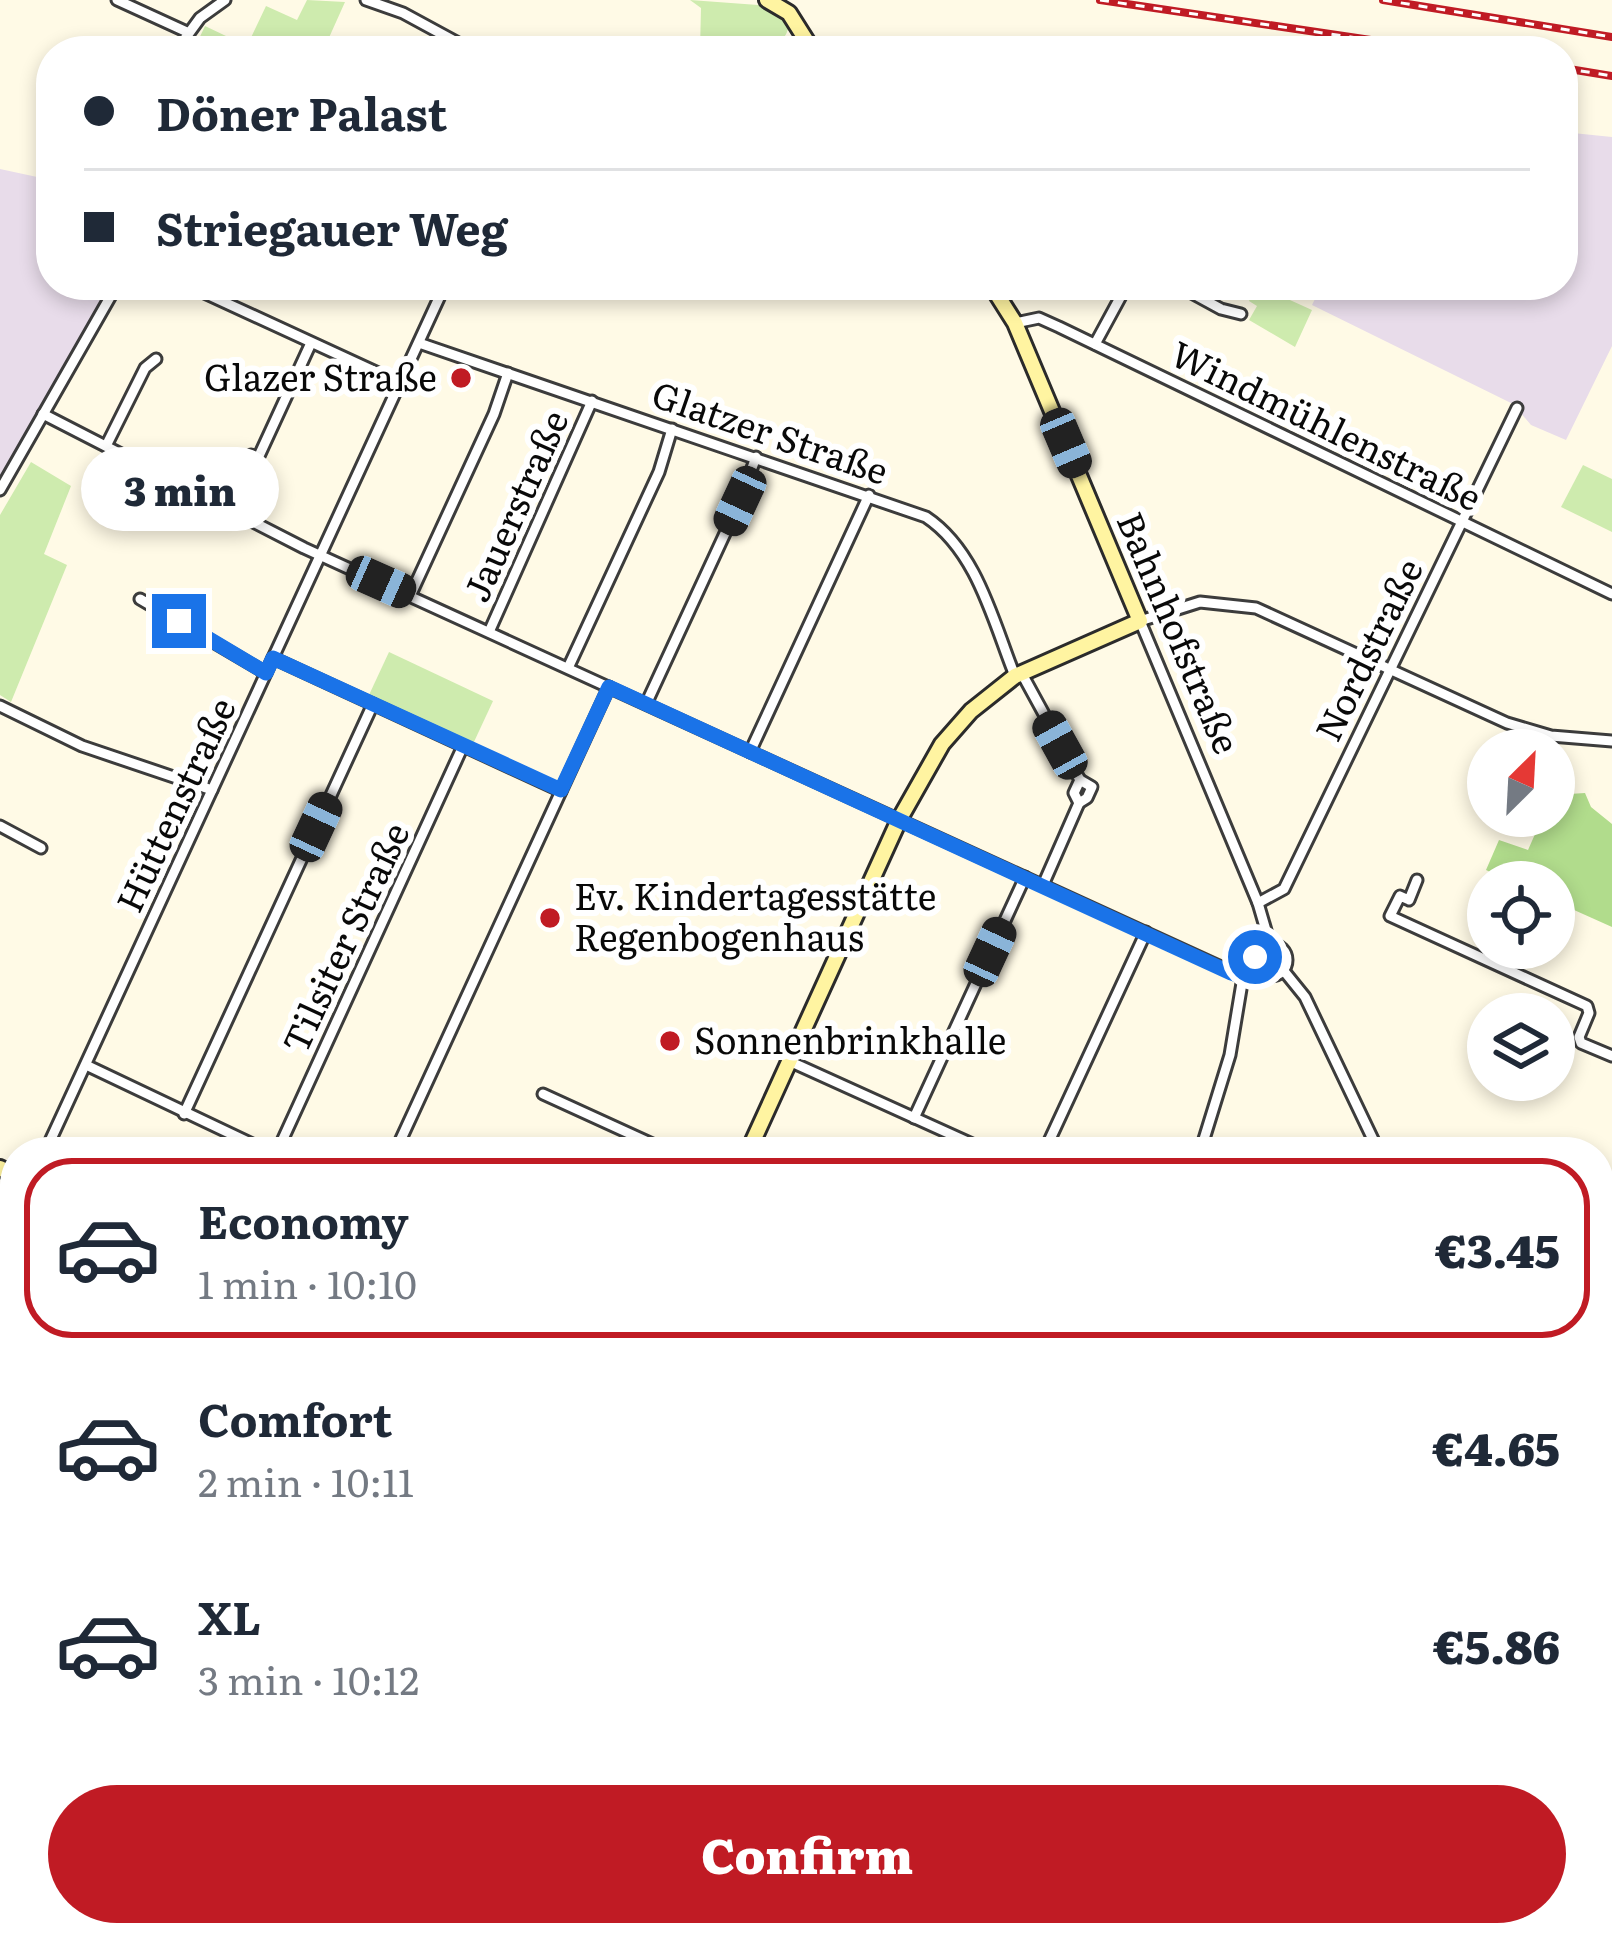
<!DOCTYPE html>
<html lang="en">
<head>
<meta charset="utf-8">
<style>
  body { margin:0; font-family:Literata,serif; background:#f2f2f3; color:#1f2937; height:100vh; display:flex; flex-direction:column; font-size:45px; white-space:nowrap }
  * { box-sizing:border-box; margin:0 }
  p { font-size:39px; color:#747a83 }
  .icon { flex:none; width:66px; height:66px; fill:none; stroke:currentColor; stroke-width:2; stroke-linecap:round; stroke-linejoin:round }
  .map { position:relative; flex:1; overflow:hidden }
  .side { position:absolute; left:0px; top:1137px; width:1614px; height:810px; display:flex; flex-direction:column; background:#fff; border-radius:48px 48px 0 0; box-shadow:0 6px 18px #0003 }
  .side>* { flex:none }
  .guide { position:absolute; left:36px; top:36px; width:1542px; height:264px; border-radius:48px; box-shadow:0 6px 18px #0003; display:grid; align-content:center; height:264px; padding:0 48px; background:#fff }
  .needle { width:78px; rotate:24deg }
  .tools { position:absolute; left:1467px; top:729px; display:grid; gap:24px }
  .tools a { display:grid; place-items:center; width:108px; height:108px; border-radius:50%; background:#fff; box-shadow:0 6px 18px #0003; font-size:60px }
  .end { position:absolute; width:54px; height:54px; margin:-27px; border:15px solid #1a73e8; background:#fff; box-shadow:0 0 0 6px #fff }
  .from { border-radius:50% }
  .bubble { position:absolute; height:84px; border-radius:42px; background:#fff; box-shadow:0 6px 18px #0003; font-size:39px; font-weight:800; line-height:84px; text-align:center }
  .car { position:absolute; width:36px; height:72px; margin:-36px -18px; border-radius:15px; box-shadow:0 0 9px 3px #0007; background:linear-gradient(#222 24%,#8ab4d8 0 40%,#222 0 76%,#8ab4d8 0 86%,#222 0) }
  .guide b { display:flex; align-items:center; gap:42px; height:114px; font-size:45px }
  .guide b+b { border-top:3px solid #e0e1e3 }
  .guide i { width:30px; height:30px; background:#1f2937 }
  ul { padding:21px 0 0; list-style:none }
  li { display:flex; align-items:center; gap:36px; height:180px; margin:0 24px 18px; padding:0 24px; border:6px solid transparent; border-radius:48px }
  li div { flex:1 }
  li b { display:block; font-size:45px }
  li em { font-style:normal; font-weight:800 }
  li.selected { border-color:#c01b24 }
  li>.icon { width:108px; height:108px; stroke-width:1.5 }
  .action { display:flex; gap:24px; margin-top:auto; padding:24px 48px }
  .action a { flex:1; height:138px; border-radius:72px; background:#c01b24; color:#fff; font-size:48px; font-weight:800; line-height:138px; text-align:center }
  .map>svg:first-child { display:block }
  .industrial { fill:#e8dcea }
  .green { fill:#ceebae }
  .forest { fill:#b1dc8c }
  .pitch { fill:#e1f1c0 }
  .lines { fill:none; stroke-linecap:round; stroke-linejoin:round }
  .stream { stroke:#2a92d5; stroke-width:3 }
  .street-casing { stroke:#3c3c3c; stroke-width:15 }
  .secondary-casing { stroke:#2b2b2b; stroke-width:20 }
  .street { stroke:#fff; stroke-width:9 }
  .secondary { stroke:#fff4a1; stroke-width:14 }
  .rail-casing { stroke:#c01b24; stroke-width:8 }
  .rail { stroke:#fff; stroke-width:3; stroke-dasharray:9; stroke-linecap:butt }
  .route { stroke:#1a73e8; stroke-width:15 }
  .poi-dot { fill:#c01b24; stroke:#fff; stroke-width:4.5 }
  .labels { text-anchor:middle; stroke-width:12; stroke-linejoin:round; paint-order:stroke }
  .poi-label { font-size:36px; fill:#090909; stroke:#fff; text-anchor:start }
  .street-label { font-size:36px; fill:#090909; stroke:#fff }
</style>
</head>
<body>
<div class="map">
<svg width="1612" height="1947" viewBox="0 0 1612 1947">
  <rect width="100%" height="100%" fill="#fffae6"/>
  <g class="industrial">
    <polygon points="1563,132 1612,137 1612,346 1566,440 1531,425 1513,404 1312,305 1322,285 1563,285"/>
    <polygon points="0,169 51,180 51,285 110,285 0,479"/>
  </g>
  <g class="green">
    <polygon points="307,0 345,2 323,51 210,51 196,45 205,26 247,46 266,6 297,20"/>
    <path d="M690,0L758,5L771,8L789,22C788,60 728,51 700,50L701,8Z"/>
    <polygon points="1257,285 1312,310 1295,347 1249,320 1257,306 1249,301"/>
    <polygon points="31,462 71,486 44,554 67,565 11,702 0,695 0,515"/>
    <polygon points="1583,465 1612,479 1612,532 1561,507"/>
    <polygon points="389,652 493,701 473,744 369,695"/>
    <polygon points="1612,1497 1612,1626 1599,1652 1599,1522"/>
  </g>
  <polygon class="forest" points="1585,793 1591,807 1612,824 1612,927 1554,901 1554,882 1511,882 1486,870 1499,840 1528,850 1543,816 1554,816 1554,795"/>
  <polygon class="pitch" points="15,1912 15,1932 342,1932 335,1947 14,1947"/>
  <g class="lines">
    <g class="stream">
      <polyline points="1599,1622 1612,1599"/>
      <polyline points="0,1760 8,1792 0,1934"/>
      <polyline points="1424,1947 1431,1932"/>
    </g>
    <defs>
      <g id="street">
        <polyline points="117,0 187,32"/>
        <polyline points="366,0 403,13 473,51"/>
        <polyline points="176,51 200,18 225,0"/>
        <polyline points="532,51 568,45 627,51"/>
        <polyline points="187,285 400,383"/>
        <polyline points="1177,285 1221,309 1241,314"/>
        <polyline points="1015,323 1039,318 1059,327 1612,594"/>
        <path d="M419,343L926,517C977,551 993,621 1015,676"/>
        <polyline points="1095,344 1127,285"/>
        <polyline points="43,414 304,548 1243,977"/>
        <polyline points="106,446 145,368 156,359"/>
        <polyline points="251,455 258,458 311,343"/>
        <polyline points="0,490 117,285"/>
        <polyline points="410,596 494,414 508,373"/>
        <polyline points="140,599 266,673"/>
        <polyline points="489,632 592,401"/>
        <polyline points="273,658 561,791"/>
        <polyline points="568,668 659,472 672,429"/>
        <polyline points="1021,672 1080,780 1074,793 1079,803 1043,885"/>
        <polyline points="646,704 740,501 756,457"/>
        <polyline points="0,706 82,746 212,790"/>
        <polyline points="750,752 869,495"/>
        <polyline points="1079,803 1087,798 1092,787 1080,780"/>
        <polyline points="0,826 41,848"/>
        <polyline points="1417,880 1409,900 1400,896 1390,916 1587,1006 1589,1013 1579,1037 1581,1043 1612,1056"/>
        <polyline points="1258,903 1284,889 1517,408"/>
        <circle cx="1271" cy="960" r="16"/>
        <polyline points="1270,944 1258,903 1140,621 1200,602 1256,608 1507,723 1551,736 1612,741"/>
        <polyline points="1284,971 1305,997 1379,1152"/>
        <polyline points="789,1061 990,1152"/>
        <polyline points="86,1065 269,1152"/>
        <polyline points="543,1094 670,1152"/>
        <polyline points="184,1114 373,704"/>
        <polyline points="914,1118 1025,877"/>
        <polyline points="45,1152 445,285"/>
        <polyline points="277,1152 463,746"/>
        <polyline points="395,1152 609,687"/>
        <polyline points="1044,1152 1146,932"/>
        <polyline points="1200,1152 1230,1055 1243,977 1256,967"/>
        <polyline points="1599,1290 1612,1296"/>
        <polyline points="1602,1505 1612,1487"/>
        <polyline points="1599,1721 1612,1695"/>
        <polyline points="1599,1776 1612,1782"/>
        <polyline points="1604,1875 1612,1862"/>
        <polyline points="1251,1932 1291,1947"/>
        <polyline points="539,1947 546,1932"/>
        <polyline points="689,1947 696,1932"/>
        <polyline points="1022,1947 1027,1932"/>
        <polyline points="1369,1947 1377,1932"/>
        <polyline points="1467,1947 1473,1932"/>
      </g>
      <g id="secondary">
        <polyline points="767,0 789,13 813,51"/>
        <polyline points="748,1152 899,820 942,744 971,711 1015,676 1140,621 1015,323 991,285"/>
        <polyline points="0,1168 15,1176"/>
        <polyline points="354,1947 361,1932"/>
        <polyline points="387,1947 394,1932"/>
      </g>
    </defs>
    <use href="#street" class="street-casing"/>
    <use href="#secondary" class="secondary-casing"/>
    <use href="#street" class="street"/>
    <use href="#secondary" class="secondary"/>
    <defs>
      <g id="rail">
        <polyline points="1100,0 1445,51"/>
        <polyline points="1383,0 1612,37"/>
        <polyline points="1563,68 1612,76"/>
      </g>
    </defs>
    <use href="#rail" class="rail-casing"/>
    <use href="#rail" class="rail"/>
  </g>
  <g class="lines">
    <polyline class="route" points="179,621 266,673 273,658 561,790 609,687 1231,973 1243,977 1256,967 1255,957"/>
  </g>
  <g class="poi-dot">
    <circle cx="461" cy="378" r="12"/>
    <circle cx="550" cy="918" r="12"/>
    <circle cx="670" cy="1041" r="12"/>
  </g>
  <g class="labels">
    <g class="poi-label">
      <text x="437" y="391" text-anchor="end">Glazer Straße</text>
      <text x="574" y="910">Ev. Kindertagesstätte<tspan x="574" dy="41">Regenbogenhaus</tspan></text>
      <text x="694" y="1054">Sonnenbrinkhalle</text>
    </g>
    <g class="street-label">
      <text transform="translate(1326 426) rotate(26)" y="13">Windmühlenstraße</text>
      <text transform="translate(770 433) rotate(19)" y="13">Glatzer Straße</text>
      <text transform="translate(516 506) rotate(-66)" y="13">Jauerstraße</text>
      <text transform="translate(1178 633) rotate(67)" y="13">Bahnhofstraße</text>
      <text transform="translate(1369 650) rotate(-64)" y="13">Nordstraße</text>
      <text transform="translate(176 805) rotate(-65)" y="13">Hüttenstraße</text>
      <text transform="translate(346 938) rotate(-65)" y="13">Tilsiter Straße</text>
    </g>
  </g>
</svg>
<div class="tools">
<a><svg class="needle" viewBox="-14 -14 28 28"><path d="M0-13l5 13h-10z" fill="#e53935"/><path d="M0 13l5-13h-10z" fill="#747a83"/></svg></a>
<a><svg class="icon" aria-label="locate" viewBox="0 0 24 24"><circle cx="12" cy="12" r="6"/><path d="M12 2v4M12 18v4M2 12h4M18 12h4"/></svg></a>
<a><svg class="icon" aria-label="layers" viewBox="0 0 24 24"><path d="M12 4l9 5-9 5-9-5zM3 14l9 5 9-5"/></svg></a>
</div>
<i class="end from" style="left:1255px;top:957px"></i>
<i class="end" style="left:179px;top:621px"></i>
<div class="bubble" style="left:81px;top:447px;width:198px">3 min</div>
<i class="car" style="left:1066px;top:443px;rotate:157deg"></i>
<i class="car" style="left:740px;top:501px;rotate:205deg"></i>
<i class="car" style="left:381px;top:582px;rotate:114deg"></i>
<i class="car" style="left:1060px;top:745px;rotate:331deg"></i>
<i class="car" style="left:316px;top:827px;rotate:25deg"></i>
<i class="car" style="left:990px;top:952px;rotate:25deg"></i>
<div class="guide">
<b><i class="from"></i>Döner Palast</b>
<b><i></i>Striegauer Weg</b>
</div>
<section class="side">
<ul>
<li class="selected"><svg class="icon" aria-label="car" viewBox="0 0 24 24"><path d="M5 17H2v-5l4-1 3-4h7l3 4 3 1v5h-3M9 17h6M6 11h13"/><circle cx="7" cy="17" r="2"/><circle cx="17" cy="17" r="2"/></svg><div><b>Economy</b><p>1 min · 10:10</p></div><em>€3.45</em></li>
<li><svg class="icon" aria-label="car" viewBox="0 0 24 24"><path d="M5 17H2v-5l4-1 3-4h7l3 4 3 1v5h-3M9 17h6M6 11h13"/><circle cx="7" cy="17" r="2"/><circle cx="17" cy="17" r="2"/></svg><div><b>Comfort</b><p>2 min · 10:11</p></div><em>€4.65</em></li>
<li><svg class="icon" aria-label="car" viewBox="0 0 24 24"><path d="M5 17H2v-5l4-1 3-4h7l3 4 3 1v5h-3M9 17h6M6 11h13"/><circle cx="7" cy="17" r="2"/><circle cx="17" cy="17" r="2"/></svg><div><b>XL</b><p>3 min · 10:12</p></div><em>€5.86</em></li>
</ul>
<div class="action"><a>Confirm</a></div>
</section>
</div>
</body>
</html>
